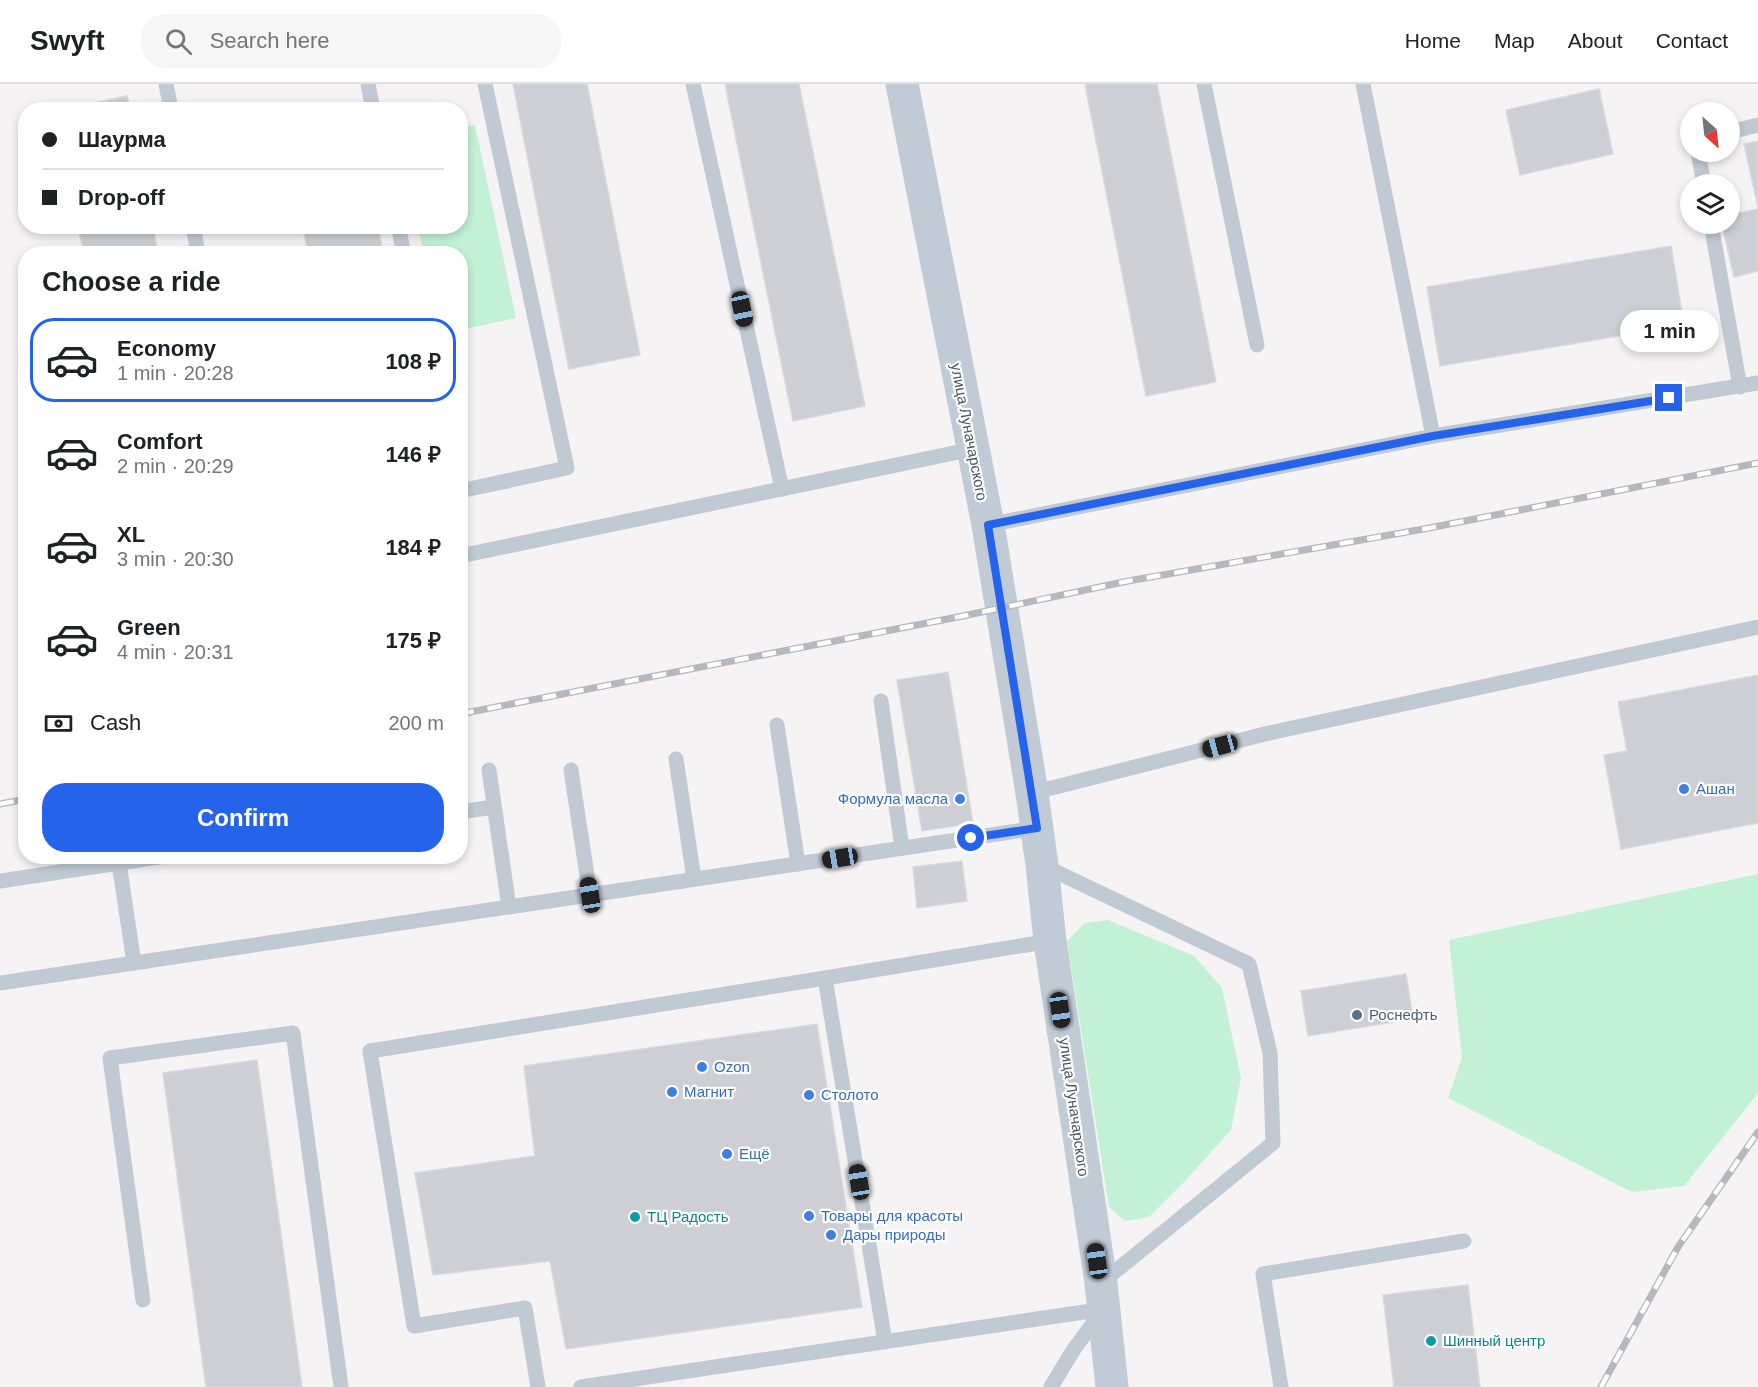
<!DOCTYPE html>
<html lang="en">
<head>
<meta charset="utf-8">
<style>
  body { margin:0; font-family:Arial,sans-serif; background:#f6f6f6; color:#202124; height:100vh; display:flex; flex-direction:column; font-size:22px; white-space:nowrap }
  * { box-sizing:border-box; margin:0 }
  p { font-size:20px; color:#757577 }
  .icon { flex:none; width:33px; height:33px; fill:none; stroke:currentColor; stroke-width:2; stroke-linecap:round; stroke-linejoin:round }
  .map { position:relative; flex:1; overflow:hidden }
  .side { position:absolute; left:18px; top:162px; width:450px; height:618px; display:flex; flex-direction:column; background:#fff; border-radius:24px; box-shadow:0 3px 9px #0003 }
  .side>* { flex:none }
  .banner { position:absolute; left:18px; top:18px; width:450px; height:132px; border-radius:24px; box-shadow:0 3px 9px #0003; display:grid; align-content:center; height:132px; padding:0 24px; background:#fff }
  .needle { width:39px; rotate:153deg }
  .fabs { position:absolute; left:1680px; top:18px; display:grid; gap:12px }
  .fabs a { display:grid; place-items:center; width:60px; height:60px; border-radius:50%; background:#fff; box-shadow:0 3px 9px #0003; font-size:30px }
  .end { position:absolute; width:27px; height:27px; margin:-14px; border:8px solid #2563eb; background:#fff; box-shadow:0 0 0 3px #fff }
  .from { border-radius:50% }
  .bubble { position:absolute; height:42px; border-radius:21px; background:#fff; box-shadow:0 3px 9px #0003; font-size:20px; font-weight:600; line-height:42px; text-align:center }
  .car { position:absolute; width:18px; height:36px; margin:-18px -9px; border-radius:8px; box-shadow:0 0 4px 2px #0007; background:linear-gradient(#222 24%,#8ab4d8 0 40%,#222 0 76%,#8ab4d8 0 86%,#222 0) }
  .banner b { display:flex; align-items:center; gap:21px; height:57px; font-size:22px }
  .banner b+b { border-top:2px solid #e0e0e0 }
  .banner i { width:15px; height:15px; background:#202124 }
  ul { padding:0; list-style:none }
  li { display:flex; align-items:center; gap:18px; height:84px; margin:0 12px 9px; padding:0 12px; border:3px solid transparent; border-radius:24px }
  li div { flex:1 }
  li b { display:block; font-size:22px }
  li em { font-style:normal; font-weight:600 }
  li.selected { border-color:#2563eb }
  li>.icon { width:54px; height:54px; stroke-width:1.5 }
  h2 { padding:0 24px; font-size:27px; line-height:72px }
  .pay { display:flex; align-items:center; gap:15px; height:66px; padding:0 24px; font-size:22px }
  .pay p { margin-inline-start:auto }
  .primary-button { display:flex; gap:12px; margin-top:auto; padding:12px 24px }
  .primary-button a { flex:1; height:69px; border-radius:24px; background:#2563eb; color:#fff; font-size:24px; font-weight:600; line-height:69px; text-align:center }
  header { display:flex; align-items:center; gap:36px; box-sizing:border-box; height:84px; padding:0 30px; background:#fff; border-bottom:2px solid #e0e0e0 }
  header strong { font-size:28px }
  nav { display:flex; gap:33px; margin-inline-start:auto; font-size:21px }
  .search { width:420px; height:54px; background:#f6f6f6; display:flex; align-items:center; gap:15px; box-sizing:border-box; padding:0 21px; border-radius:24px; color:#757577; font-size:22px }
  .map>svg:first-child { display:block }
  .green { fill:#c3f1d5 }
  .building { fill:#cdcfd5; stroke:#d7d9de; stroke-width:1.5 }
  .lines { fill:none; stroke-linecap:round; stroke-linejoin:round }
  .service { stroke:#c1cad2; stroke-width:15 }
  .secondary { stroke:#c1cbd6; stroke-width:33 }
  .rail-casing { stroke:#b5b8bd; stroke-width:7 }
  .rail { stroke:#fff; stroke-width:4.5; stroke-dasharray:14; stroke-linecap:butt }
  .route { stroke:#2563eb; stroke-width:8 }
  .shop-dot { fill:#3f7fe0; stroke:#fff; stroke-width:2 }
  .service-dot { fill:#5c6f8a; stroke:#fff; stroke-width:2 }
  .culture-dot { fill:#0f9aa8; stroke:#fff; stroke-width:2 }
  .labels { text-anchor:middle; stroke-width:4.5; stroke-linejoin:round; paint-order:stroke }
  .street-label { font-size:15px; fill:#4a5661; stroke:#fff }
  .shop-label { font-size:15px; fill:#366cbe; stroke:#fff; text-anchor:start }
  .service-label { font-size:15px; fill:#4e5e75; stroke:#fff; text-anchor:start }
  .culture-label { font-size:15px; fill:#0d838f; stroke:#fff; text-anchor:start }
</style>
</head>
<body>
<header>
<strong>Swyft</strong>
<div class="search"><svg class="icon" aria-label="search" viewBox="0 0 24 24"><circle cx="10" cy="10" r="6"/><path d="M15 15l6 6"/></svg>Search here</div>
<nav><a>Home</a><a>Map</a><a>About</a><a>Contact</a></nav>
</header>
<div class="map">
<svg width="1758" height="1303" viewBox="0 0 1758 1303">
  <rect width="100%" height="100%" fill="#f5f3f3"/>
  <g class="green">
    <polygon points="475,41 516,234 461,246 460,170 424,169 418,143 460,142 461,44"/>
    <polygon points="1758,790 1758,1009 1684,1102 1632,1108 1448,1014 1462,974 1449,856"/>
    <polygon points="1108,836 1194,872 1222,904 1241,994 1231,1046 1184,1098 1149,1133 1125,1137 1109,1123 1067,857 1085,839"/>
  </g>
  <g class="building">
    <polygon points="513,0 587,0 640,271 569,285"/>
    <polygon points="725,0 799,0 865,322 793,337"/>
    <polygon points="1085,0 1157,0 1216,298 1146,312"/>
    <polygon points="1599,5 1613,70 1520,91 1506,26"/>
    <polygon points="127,12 130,26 60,26"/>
    <polygon points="1758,57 1758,123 1744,60"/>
    <polygon points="1758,125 1758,187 1734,193 1722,140 1730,140 1730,131"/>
    <polygon points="78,142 153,142 158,170 84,170"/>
    <polygon points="303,142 378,142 383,170 308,170"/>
    <polygon points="1671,162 1684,241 1440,282 1427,203"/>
    <polygon points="948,588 973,739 922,747 897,596"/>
    <polygon points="1758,591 1758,739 1621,765 1604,671 1627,667 1618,618"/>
    <polygon points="962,777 967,817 917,824 913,783"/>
    <polygon points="1406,890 1413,935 1308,952 1301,907"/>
    <polygon points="817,940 862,1223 566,1265 550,1177 433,1191 415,1089 535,1072 524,982"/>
    <polygon points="257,976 302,1303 206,1303 163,989"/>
    <polygon points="1468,1201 1480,1303 1394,1303 1383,1211"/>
  </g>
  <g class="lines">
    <g class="service">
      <polyline points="166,0 171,26"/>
      <polyline points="368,0 373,26"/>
      <polyline points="693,0 782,405"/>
      <polyline points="1204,0 1257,261"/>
      <polyline points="1730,48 1758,41"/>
      <polyline points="1698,68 1704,100"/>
      <polyline points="1711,140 1740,303"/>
      <polyline points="193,142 198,170"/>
      <polyline points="398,142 404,170"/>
      <polyline points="1433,352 1758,299"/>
      <polyline points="460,407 567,384 485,0"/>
      <polyline points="988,441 1433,352 1363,0"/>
      <polyline points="460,472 973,365"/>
      <polyline points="881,617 902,764"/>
      <polyline points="777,641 798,780"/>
      <polyline points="676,675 694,795"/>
      <polyline points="489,686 509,823"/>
      <polyline points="571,686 590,811"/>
      <polyline points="1032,709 1265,650 1758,543"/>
      <polyline points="460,728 494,723"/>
      <polyline points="119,779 134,879"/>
      <polyline points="1042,781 1249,880 1270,969 1273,1059 1101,1199"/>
      <polyline points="0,797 165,772"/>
      <polyline points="0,899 1037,744"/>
      <polyline points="143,1216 110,974 293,949 341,1303"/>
      <polyline points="885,1258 825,894 1050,857"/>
      <polyline points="538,1303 525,1224 414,1242 370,967 825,894"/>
      <polyline points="581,1303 1104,1225 1074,1265 1051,1303"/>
      <polyline points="1281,1303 1263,1190 1464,1157"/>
    </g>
    <polyline class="secondary" points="902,0 988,441 1032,709 1042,781 1050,857 1101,1199 1112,1303"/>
    <defs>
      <g id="rail">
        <polyline points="460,630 963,532 1128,497 1424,445 1758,379"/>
        <polyline points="0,720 26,715"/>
        <polyline points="1601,1303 1678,1163 1758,1048"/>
      </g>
    </defs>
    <use href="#rail" class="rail-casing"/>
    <use href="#rail" class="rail"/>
  </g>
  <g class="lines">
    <polyline class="route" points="971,754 1037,744 988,441 1433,352 1669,314"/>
  </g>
  <g class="shop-dot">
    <circle cx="1684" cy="705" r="6"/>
    <circle cx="960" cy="715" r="6"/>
    <circle cx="702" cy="983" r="6"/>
    <circle cx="672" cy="1008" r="6"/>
    <circle cx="809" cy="1011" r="6"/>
    <circle cx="727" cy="1070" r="6"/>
    <circle cx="809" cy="1132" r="6"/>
    <circle cx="831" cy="1151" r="6"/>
  </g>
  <circle class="service-dot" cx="1357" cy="931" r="6"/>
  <g class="culture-dot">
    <circle cx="635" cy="1133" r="6"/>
    <circle cx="1431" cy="1257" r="6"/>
  </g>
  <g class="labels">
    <g class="street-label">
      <text transform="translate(969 348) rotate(79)" y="5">улица Луначарского</text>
      <text transform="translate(1074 1023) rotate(82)" y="5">улица Луначарского</text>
    </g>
    <g class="shop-label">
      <text x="1696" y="710">Ашан</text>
      <text x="948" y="720" text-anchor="end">Формула масла</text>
      <text x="714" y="988">Ozon</text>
      <text x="684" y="1013">Магнит</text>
      <text x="821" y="1016">Столото</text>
      <text x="739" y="1075">Ещё</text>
      <text x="821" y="1137">Товары для красоты</text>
      <text x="843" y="1156">Дары природы</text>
    </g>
    <g class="service-label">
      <text x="1369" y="936">Роснефть</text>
    </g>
    <g class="culture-label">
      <text x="647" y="1138">ТЦ Радость</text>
      <text x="1443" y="1262">Шинный центр</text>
    </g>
  </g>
</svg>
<div class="fabs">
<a><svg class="needle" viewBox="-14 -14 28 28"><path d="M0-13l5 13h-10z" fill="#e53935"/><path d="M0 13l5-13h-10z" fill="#757577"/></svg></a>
<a><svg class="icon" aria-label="layers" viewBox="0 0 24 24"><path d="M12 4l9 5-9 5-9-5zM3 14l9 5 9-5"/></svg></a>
</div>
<i class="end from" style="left:971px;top:754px"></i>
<i class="end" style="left:1669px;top:314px"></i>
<div class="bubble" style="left:1620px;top:226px;width:99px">1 min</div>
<i class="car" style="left:742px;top:225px;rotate:168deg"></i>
<i class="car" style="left:1220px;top:662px;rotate:255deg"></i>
<i class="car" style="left:840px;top:774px;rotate:261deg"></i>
<i class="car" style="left:590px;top:811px;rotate:351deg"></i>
<i class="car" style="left:1060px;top:926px;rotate:172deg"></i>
<i class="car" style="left:859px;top:1098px;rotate:351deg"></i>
<i class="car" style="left:1097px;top:1177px;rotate:352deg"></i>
<div class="banner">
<b><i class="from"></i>Шаурма</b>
<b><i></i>Drop-off</b>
</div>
<section class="side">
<h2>Choose a ride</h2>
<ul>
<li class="selected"><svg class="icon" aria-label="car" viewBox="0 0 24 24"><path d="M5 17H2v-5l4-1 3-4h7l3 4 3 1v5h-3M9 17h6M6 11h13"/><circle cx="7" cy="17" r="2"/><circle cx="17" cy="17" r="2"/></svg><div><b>Economy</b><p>1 min · 20:28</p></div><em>108 ₽</em></li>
<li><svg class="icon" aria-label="car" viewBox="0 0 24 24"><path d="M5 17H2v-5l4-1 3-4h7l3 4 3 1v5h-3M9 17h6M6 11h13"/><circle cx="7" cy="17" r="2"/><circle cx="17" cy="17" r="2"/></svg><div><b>Comfort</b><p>2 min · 20:29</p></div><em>146 ₽</em></li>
<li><svg class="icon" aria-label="car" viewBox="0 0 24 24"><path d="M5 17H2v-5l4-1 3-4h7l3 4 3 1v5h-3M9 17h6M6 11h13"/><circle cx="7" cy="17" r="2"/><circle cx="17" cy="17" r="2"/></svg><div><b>XL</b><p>3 min · 20:30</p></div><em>184 ₽</em></li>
<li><svg class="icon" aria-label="car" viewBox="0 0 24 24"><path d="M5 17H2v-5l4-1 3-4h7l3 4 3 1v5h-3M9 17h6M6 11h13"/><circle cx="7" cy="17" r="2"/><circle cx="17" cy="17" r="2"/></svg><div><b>Green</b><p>4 min · 20:31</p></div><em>175 ₽</em></li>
</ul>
<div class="pay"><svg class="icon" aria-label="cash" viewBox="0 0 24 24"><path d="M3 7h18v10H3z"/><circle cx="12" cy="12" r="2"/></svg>Cash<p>200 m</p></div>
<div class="primary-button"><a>Confirm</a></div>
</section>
</div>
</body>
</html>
